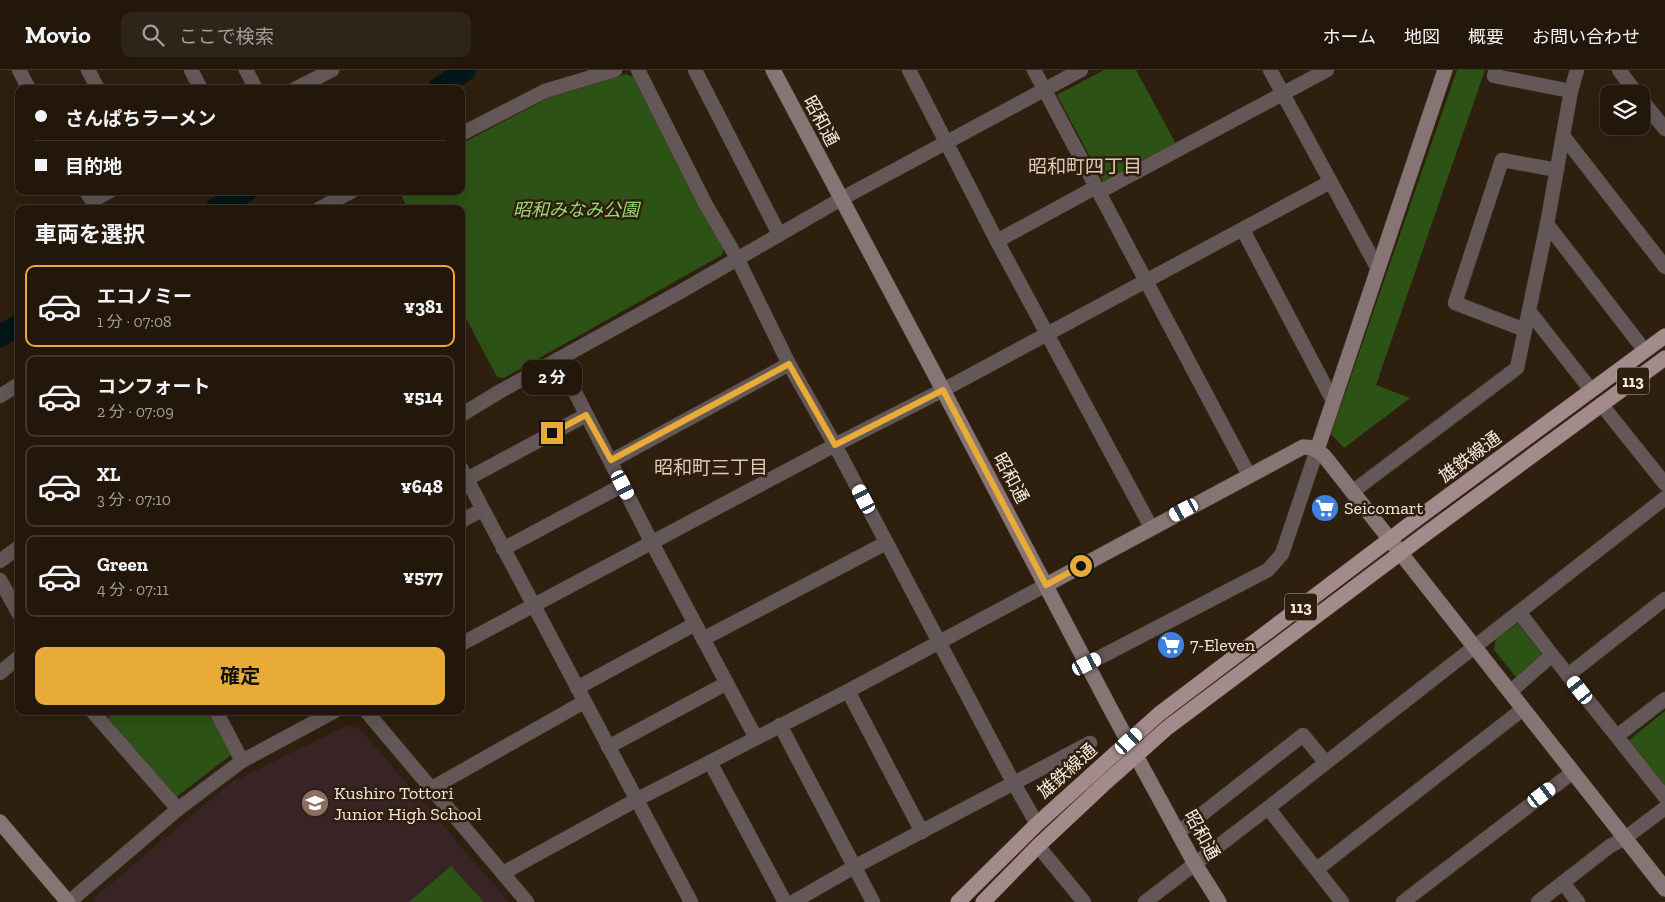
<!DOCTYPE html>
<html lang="ja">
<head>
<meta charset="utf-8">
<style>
  body { margin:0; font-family:"Zilla Slab","Noto Sans JP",serif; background:#2f2419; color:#f1f3f6; height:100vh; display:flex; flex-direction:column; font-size:19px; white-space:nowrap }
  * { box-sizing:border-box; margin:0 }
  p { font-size:16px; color:#a39f9d }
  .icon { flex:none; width:28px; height:28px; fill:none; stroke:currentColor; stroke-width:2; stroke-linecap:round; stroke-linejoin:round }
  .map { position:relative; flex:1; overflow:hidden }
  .side { position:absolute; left:15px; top:135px; width:450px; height:510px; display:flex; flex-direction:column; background:#23170b; border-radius:10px; box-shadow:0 5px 20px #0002,0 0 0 1px #40362c }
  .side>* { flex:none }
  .top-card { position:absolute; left:15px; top:15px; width:450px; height:110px; border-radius:10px; box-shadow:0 5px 20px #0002,0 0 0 1px #40362c; display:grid; align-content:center; height:110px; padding:0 20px; background:#23170b }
  .fabs { position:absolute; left:1600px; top:15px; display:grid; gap:10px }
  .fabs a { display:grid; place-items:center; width:50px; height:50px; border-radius:10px; background:#23170b; box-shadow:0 5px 20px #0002,0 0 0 1px #40362c; font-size:25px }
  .end { position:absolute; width:22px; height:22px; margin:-11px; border:6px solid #e8ab37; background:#111; box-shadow:0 0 0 2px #111 }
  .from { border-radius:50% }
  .bubble { position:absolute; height:35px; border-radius:10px; background:#23170b; box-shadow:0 5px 20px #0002,0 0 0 1px #40362c; font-size:16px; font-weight:700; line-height:35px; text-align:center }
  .car { position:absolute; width:15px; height:30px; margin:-15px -8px; border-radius:6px; box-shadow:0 0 4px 1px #0007; background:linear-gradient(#fff 24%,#345 0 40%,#fff 0 76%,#345 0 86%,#fff 0) }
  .top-card b { display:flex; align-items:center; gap:18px; height:48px; font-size:19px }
  .top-card b+b { border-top:1px solid #40362c }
  .top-card i { width:12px; height:12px; background:#f1f3f6 }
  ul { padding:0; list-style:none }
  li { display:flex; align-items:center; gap:15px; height:82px; margin:0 10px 8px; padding:0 10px; border:2px solid #40362c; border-radius:10px }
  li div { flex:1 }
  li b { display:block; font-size:19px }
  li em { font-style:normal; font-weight:700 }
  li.current { border-color:#e8ab37 }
  li>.icon { width:45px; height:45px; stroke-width:1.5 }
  h2 { padding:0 20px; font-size:22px; line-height:60px }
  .cta { display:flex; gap:10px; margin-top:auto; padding:10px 20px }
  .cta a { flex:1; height:58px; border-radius:10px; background:#e8ab37; color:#111; font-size:20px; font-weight:700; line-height:58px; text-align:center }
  header { display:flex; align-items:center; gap:30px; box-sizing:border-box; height:70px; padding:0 25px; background:#23170b; border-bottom:1px solid #40362c }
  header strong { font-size:24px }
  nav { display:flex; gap:28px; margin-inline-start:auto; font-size:18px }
  .search { width:350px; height:45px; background:#2f2419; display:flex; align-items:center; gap:12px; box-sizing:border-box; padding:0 18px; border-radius:10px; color:#a39f9d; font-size:19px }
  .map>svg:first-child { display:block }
  .education { fill:#382425 }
  .green { fill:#2d5216 }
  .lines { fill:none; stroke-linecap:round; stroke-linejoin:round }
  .river { stroke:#041718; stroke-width:22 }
  .street-casing { stroke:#4b3b2c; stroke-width:15 }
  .secondary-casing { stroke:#4b3b2c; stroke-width:16 }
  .primary-casing { stroke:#4b3b2c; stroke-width:16 }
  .street { stroke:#635757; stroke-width:14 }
  .secondary { stroke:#877474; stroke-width:15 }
  .primary { stroke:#a38a8b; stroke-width:15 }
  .route { stroke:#e8ab37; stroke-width:6 }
  .labels { text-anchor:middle; stroke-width:5; stroke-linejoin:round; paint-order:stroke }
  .shield { fill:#2f1f0f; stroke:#baada1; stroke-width:1 }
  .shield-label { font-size:16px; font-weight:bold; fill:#f5eae0 }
  .street-label { font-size:18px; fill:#f5eae0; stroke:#2f1f0f }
  .park-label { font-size:18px; font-style:italic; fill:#96dc71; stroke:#2f1f0f }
  .poi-label { font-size:18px; fill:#f5eae0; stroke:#2f1f0f; text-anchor:start }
  .neighbourhood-label { font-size:19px; fill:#dfcab6; stroke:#2f1f0f }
</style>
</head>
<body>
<header>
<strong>Movio</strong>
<div class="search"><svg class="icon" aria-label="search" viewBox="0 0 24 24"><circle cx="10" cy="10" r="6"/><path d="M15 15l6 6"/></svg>ここで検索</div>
<nav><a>ホーム</a><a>地図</a><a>概要</a><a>お問い合わせ</a></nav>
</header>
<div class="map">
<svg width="1665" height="832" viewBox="0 0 1665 832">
  <rect width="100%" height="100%" fill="#2f1f0f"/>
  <polygon class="education" points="348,655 360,659 509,832 94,832 95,827 230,713"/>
  <g class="green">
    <polygon points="1104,0 1136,0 1176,74 1104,113 1057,25"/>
    <polygon points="1457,0 1485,0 1376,315 1410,328 1344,378 1331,364"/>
    <polygon points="626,4 634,7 724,178 722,185 504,308 497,307 461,239 461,139 408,139 399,121 461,121 461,74 548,28"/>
    <polygon points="1518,553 1544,587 1517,608 1494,580 1496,569"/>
    <polygon points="120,641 210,641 232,684 175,728 107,648"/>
    <polygon points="1665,641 1665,716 1629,670"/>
    <polygon points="451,796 484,832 409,832"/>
  </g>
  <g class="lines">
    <g class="river">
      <polyline points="438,19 465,0"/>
      <polyline points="216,139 246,121"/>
      <polyline points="0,266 19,255"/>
    </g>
    <defs>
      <g id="street">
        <polyline points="19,0 29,19"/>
        <polyline points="88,0 98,19"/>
        <polyline points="191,0 201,19"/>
        <polyline points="246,0 256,19"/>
        <polyline points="638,0 706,135 737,188 789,294 835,375 1013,712 1037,754"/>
        <polyline points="695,0 779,164"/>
        <polyline points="909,0 997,171 1151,457"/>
        <polyline points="1034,0 1249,405"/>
        <polyline points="1270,0 1378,199"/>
        <polyline points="1496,0 1494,6 1571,21"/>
        <polyline points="1619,0 1637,24"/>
        <polyline points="295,19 332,0"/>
        <polyline points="1641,29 1665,59"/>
        <polyline points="461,64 545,21 615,0"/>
        <polyline points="1564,67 1665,197"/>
        <polyline points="86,121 92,131 110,121"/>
        <polyline points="1099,122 1327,0"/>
        <polyline points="319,139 352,121"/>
        <polyline points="1547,154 1645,281"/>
        <polyline points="1243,160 1333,331"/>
        <polyline points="997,171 1096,117"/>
        <polyline points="1529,241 1591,320"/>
        <polyline points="1525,260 1455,233 1502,90 1557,100"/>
        <polyline points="558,289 652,473 756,668"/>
        <polyline points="0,326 19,314"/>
        <polyline points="1601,334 1665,414"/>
        <polyline points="461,345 499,322 680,222 841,129 1081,0"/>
        <polyline points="611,391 789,294"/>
        <polyline points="461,398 691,832"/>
        <polyline points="467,409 586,345"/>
        <polyline points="1352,422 1517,298 1547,154 1571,21 1577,0"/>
        <polyline points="461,451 482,440"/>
        <polyline points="503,479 623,415"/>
        <polyline points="0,491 19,477"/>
        <polyline points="0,510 19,544"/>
        <polyline points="1519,542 1552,585 1665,727"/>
        <polyline points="703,569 886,473"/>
        <polyline points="461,574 835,375 943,320 1330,112"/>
        <polyline points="1087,594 1268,500 1282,484 1317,380"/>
        <polyline points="0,603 19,587"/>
        <polyline points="1568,605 1665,529"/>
        <polyline points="577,618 695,554"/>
        <polyline points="848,621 922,762"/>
        <polyline points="1510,622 1552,585"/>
        <polyline points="92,641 178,739"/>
        <polyline points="216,641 242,691"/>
        <polyline points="366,641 527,832"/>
        <polyline points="780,655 873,832"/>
        <polyline points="1617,666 1665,629"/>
        <polyline points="608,677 727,613"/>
        <polyline points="710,692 785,832"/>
        <polyline points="432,718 584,632"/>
        <polyline points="1268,738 1342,832"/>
        <polyline points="1179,762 1303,665 1325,692"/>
        <polyline points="1038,776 1084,832"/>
        <polyline points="1317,799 1523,639"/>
        <polyline points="503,803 636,730 848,621 1046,515"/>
        <polyline points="1563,813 1578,832"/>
        <polyline points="69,832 178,739 242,691 335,641"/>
        <polyline points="793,832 854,797 1090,673"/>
        <polyline points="1145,832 1268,738 1665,428"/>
        <polyline points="1403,832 1573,702"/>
        <polyline points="1538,832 1610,776 1625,768 1665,738"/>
      </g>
      <g id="secondary">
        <polyline points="773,0 933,301 1110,638 1195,794 1219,832"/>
        <polyline points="1317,380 1445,0"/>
        <path d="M1046,515L1303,377C1313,377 1318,380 1325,387L1665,819"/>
        <polyline points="0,752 68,832"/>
      </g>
      <g id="primary">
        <polyline points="958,832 1037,754 1159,644 1410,454 1665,266"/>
        <polyline points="983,832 1038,776 1103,715 1167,658 1427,463 1665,288"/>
      </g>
    </defs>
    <use href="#street" class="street-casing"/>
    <use href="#secondary" class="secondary-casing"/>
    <use href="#primary" class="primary-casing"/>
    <use href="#street" class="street"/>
    <use href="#secondary" class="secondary"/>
    <use href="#primary" class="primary"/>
  </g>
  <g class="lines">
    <polyline class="route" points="552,363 586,345 611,390 789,294 835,375 943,320 1046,515 1081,496"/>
  </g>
  <defs>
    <symbol id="supermarket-disc" viewBox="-11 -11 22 22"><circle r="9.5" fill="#3f7fe0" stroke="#2f1f0f"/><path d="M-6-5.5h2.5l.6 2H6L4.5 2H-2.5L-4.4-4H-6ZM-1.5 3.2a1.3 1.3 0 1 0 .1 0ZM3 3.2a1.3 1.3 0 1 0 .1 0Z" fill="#fff"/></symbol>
    <symbol id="school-disc" viewBox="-11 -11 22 22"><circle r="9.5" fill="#8d6e63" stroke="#2f1f0f"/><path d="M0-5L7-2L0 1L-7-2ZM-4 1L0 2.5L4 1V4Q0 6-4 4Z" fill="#fff"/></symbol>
  </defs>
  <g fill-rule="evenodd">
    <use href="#supermarket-disc" x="1309" y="422" width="32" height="32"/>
    <use href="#supermarket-disc" x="1155" y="559" width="32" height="32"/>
    <use href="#school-disc" x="299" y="717" width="32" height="32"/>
  </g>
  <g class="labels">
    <g class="shield">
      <rect x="1617" y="297.5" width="32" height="27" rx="4"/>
      <rect x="1285" y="523.5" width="32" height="27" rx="4"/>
    </g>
    <g class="shield-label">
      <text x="1633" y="317">113</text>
      <text x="1301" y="543">113</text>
    </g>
    <g class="street-label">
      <text transform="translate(821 51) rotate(62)" y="6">昭和通</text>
      <text transform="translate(1470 387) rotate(-37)" y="6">雄鉄線通</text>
      <text transform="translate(1011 408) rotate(62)" y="6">昭和通</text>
      <text transform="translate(1067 701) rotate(-42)" y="6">雄鉄線通</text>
      <text transform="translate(1202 765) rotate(61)" y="6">昭和通</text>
    </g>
    <g class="park-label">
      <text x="576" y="146">昭和みなみ公園</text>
    </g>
    <g class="poi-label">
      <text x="1344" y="444">Seicomart</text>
      <text x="1190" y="581">7-Eleven</text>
      <text x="334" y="729">Kushiro Tottori<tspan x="334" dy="21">Junior High School</tspan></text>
    </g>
    <g class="neighbourhood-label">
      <text x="1085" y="103">昭和町四丁目</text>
      <text x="711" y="404">昭和町三丁目</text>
    </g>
  </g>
</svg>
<div class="fabs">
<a><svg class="icon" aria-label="layers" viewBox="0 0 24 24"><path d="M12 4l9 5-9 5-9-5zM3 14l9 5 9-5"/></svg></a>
</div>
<i class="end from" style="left:1081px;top:496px"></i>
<i class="end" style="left:552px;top:363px"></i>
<div class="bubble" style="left:522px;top:290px;width:60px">2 分</div>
<i class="car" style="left:623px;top:415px;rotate:153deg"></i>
<i class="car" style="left:864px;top:429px;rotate:332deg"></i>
<i class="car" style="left:1184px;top:440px;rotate:242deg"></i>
<i class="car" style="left:1087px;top:594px;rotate:63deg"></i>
<i class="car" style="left:1580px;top:620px;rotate:322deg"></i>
<i class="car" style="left:1129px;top:671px;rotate:48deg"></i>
<i class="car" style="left:1542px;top:725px;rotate:53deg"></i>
<div class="top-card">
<b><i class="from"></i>さんぱちラーメン</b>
<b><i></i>目的地</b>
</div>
<section class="side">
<h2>車両を選択</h2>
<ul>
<li class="current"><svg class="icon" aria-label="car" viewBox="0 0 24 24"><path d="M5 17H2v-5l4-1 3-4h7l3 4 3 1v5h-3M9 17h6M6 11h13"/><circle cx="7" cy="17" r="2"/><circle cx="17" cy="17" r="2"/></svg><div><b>エコノミー</b><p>1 分 · 07:08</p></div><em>¥381</em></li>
<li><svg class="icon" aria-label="car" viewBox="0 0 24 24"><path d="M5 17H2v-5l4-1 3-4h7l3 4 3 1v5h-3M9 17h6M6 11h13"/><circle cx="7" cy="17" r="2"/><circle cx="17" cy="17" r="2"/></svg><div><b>コンフォート</b><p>2 分 · 07:09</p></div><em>¥514</em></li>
<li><svg class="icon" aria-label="car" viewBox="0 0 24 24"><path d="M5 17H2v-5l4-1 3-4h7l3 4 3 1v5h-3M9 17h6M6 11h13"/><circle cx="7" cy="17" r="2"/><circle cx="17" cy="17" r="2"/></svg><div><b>XL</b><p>3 分 · 07:10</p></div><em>¥648</em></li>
<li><svg class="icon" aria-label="car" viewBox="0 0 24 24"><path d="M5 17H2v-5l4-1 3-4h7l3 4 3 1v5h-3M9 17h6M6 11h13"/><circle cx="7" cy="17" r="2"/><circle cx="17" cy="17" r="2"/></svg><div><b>Green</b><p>4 分 · 07:11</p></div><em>¥577</em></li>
</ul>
<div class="cta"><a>確定</a></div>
</section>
</div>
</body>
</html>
